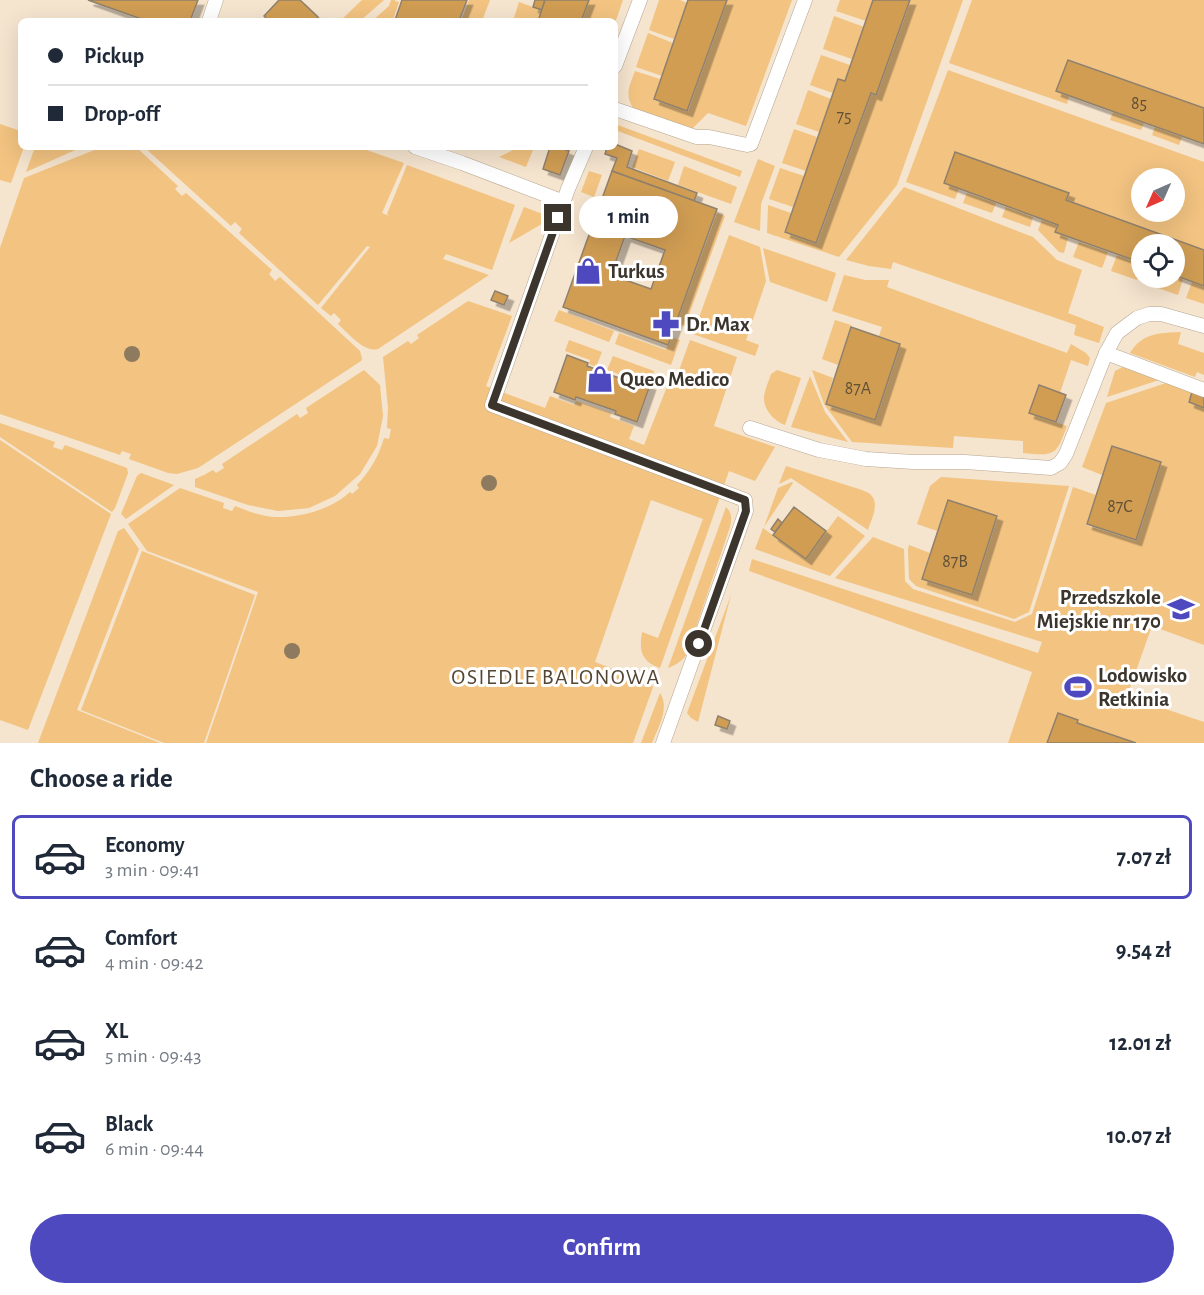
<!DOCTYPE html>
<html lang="en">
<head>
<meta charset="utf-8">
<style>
  body { margin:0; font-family:"Alegreya Sans",sans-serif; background:#f2f2f3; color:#1f2937; height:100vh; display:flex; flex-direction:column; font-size:22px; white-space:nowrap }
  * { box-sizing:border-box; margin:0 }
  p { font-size:20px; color:#747a83 }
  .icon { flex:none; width:33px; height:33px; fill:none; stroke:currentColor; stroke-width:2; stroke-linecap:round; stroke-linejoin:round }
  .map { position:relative; height:743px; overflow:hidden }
  .sheet { display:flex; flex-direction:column; background:#fff; flex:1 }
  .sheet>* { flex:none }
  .guide { position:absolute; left:18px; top:18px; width:600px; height:132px; border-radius:9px; box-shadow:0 6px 24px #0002; display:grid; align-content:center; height:132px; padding:0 30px; background:#fff }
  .needle { width:39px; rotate:225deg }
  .fabs { position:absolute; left:1131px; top:168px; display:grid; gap:12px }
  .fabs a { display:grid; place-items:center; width:54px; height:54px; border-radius:50%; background:#fff; box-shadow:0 6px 24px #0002; font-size:30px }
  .end { position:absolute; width:27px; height:27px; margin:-14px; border:8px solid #3c352d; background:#fff; box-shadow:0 0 0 3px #fff }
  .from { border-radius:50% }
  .bubble { position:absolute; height:42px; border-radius:21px; background:#fff; box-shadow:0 6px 24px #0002; font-size:20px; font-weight:700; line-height:42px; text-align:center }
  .guide b { display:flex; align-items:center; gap:21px; height:57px; font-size:22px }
  .guide b+b { border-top:2px solid #e0e1e3 }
  .guide i { width:15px; height:15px; background:#1f2937 }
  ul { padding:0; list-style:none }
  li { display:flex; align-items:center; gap:18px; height:84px; margin:0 12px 9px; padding:0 18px; border:3px solid transparent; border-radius:9px }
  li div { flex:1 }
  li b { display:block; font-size:22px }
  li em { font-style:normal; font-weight:700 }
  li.selected { border-color:#4e49bf }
  li>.icon { width:54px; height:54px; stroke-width:1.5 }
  h2 { padding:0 30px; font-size:27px; line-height:72px }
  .button { display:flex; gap:12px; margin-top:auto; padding:12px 30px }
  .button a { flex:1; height:69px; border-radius:36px; background:#4e49bf; color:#fff; font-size:24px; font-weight:700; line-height:69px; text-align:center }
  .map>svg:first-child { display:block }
  .green { fill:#f2c381; fill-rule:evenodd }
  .building { fill:#d09d53; stroke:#90816c; stroke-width:1.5; fill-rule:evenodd; filter:url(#shadow) }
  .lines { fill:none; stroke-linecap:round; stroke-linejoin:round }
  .lane-casing { stroke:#b6a691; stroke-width:15 }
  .lane { stroke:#fff; stroke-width:14 }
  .tree { fill:#8e7b5f }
  .route { stroke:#3c352d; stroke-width:8 }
  .labels { text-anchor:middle; stroke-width:6; stroke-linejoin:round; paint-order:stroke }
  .number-label { font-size:18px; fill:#614f36 }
  .poi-label { font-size:21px; font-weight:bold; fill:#3c352d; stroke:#fff; text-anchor:start }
  .neighbourhood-label { font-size:22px; letter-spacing:1.5px; fill:#544633; stroke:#fff }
</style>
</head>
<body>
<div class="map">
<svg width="1204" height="743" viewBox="0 0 1204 743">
  <defs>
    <filter id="shadow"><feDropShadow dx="5.5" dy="5.5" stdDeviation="0" flood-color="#0004"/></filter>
  </defs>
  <rect width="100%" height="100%" fill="#f5e4ce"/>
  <g class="green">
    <polygon points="362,0 384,0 360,21 340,21"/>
    <polygon points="391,0 395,0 395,1 399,2 393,20 394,21 372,21 389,6"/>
    <polygon points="469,0 490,0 482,21 461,21"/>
    <polygon points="589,0 623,0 615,23 615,21 581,21"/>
    <polygon points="659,0 680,0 687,3 674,39 649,30"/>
    <path d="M727,0H792L746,126L708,113L692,129L633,108C624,94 630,85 635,71L660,79L654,100L688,111Z"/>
    <polygon points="840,0 873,0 866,21 836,11"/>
    <polygon points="911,0 963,0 897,185 839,257 767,233 768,205 791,213 784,232 817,243 871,94 876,95"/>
    <polygon points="972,0 1204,0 1204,108 1068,59 1056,91 1069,96 1067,104 949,63"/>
    <polygon points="519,2 541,10 537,21 513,21"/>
    <polygon points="834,16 864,27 852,59 823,49"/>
    <polygon points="648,33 673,43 662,76 636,67"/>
    <polygon points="821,55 850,65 845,81 838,79 833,93 810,85"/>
    <path d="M948,70L1204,162V250L1067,200L1069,193L955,152L944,183L959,189L955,199L906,182ZM1142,178H1174V212H1142Z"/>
    <polygon points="808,90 831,99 819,132 796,124"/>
    <polygon points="1113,112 1144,123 1141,130 1110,120"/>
    <polygon points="0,124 21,131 21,147 24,147 11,183 0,180"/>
    <polygon points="615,124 742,171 740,177 615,130"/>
    <polygon points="1155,127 1182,137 1179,145 1152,135"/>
    <polygon points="794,129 817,137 806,171 782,163"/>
    <polygon points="35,147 82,147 26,172"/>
    <polygon points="102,147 136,147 178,186 175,189 182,196 186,193 272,270 269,274 275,281 280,277 360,351 362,359 361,361 198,468 177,474 168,473 129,459 131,454 122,451 120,455 0,414 0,248 24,178"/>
    <path d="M144,147H358L404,163L382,213L389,216L387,214L407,165L515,205L492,270L446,254L443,259L489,275L378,349C364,353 348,333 338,324L341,320L334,313L331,316L321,308L370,247L367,246L318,305L239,233L242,229L235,222L231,226Z"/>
    <polygon points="519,147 527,147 533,150 526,167 499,157"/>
    <polygon points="639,149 675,162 668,181 632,167"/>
    <polygon points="758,159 775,166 761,204 760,231 734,222"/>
    <polygon points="684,166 737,187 731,204 678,185"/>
    <polygon points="780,168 804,176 793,207 769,199"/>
    <polygon points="589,171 602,175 594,197 581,192"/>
    <polygon points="904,187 1033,237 1057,260 1082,270 1068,313 1104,327 1099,343 1074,335 1076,325 893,262 891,269 869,266 846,260"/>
    <polygon points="967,193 996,203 992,213 963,203"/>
    <polygon points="524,207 548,216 547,221 509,243"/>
    <polygon points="1006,207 1033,217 1030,227 1002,217"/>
    <polygon points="717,213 725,216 685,326 676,323"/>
    <polygon points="1042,220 1057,225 1055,232 1068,238 1064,253 1059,252 1038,230"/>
    <polygon points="729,235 760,247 766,281 746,340 759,345 755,356 693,334"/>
    <polygon points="1079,242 1108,252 1102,268 1073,257"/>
    <polygon points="763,248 836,273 827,302 770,282"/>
    <polygon points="1117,255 1141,264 1141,268 1137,280 1111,271"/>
    <path d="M844,275L865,280H889L887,287L1067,353L1071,344L1086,353L1090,358L1088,366L1071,360L1060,393L1038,386L1029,413L1067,426C1056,456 1055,456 1023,453V441L954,436L953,448L852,442L824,404L812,370L833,378L826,404L875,420L900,343L879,336L882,327L832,311Z"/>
    <polygon points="1175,276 1183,279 1178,295 1149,285 1152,278 1174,278"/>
    <polygon points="1192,282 1204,286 1204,304 1186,298"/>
    <path d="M468,301L512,316L486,386L545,408L550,396L574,405L576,401L611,413L610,417L634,426L629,439L644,445L672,374L677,376L690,340L737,357L714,426L775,447L755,481L729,471L660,668C641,661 639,651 642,632L658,638L703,519L651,500L595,662L649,683L653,687L633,743H206L258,592L147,551L128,524L180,488L224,503L223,508L232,511L235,506C248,511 262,517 276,517C300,518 332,509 350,492L352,494L359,488L357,485C370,471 379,456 384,438L389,439L391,429L387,428L388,408L383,357L408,341L411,344L419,338L417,335Z"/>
    <polygon points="559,310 614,331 609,342 554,321"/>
    <polygon points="835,320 851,325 838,365 822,359"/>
    <path d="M1181,332L1178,344L1204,353V375L1197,372L1195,377L1130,353C1142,333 1159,333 1181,332Z"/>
    <polygon points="619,333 666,350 671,337 680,340 671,365 615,344"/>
    <polygon points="569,340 602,352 596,367 589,364 590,360 565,351"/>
    <polygon points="613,356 654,371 651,382 626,373 624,376 607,370"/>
    <polygon points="1123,367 1159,380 1107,397 1115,371"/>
    <polygon points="364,370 380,385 383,416 377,446 360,474 335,496 309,508 278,511 248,505 195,487 195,479 204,475 213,470 216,473 224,468 222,464 297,414 300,418 308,413 306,408"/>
    <path d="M777,370L801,378L785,425C775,421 764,411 764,398C764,391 769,381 771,374Z"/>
    <polygon points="810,376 825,412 848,442 791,427"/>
    <polygon points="1169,382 1192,391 1188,402 1204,408 1204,645 1152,626 1127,696 1204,722 1204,743 1008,743 1032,672 749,571 752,559 1038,653 1042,642 835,578 873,537 904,549 905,581 913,589 1015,622 1032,614 1073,487 1096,495 1086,525 1136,541 1161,462 1112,445 1102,475 1082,467 1106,403"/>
    <polygon points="0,423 55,442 53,447 62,450 65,445 127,468 128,473 115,508 112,512 0,437"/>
    <polygon points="0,440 111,514 28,730 0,720"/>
    <path d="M786,466L862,490C864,491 870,493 871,495C880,504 871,520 868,530L791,478L779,484Z"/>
    <polygon points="141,473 174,485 126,519 121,514 137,476"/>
    <polygon points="941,477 1069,486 1029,612 1014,619 916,586 909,579 908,549 909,545 930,553 922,579 971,595 998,516 948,500 937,531 917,524 930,486"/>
    <polygon points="792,482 793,483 764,527 778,488"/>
    <path d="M726,507C732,513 732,518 730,527L687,654C682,661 676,665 668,668Z"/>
    <polygon points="838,516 865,536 830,576 755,549 763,528 806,559"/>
    <polygon points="124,528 139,549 77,710 160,743 38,743 118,531"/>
    <polygon points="142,551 255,595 204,743 164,743 81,710"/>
    <polygon points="731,595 698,722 691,718 687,713"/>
    <path d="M660,693C670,708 658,728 652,743H641Z"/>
  </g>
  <g class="building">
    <polygon points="88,0 198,0 190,21 147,21"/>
    <polygon points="279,0 300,0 318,17 315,21 269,21 264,16"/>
    <polygon points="402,0 467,0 459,21 398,21 395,20"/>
    <polygon points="535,0 545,0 542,10 533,7"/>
    <polygon points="545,0 589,0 581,21 538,21"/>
    <polygon points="688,0 727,0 687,111 654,99"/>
    <polygon points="873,0 910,0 876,95 871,93 816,243 785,232 838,79 845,81"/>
    <polygon points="1068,60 1204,108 1204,144 1056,91"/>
    <polygon points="615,144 632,151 627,167 697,193 694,201 612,171 617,158 605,154 607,147 615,147"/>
    <polygon points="550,147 559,147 569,151 560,175 543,169"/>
    <polygon points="955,152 1069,193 1066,200 1204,250 1204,286 1174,275 1174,244 1142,244 1142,263 1055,232 1058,225 944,183"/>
    <path d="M612,171L717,209L668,345L563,307ZM625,236L665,250L651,289L611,275Z"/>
    <polygon points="495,291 508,296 504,305 491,300"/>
    <polygon points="851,327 900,344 875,420 826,404"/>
    <polygon points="567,355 588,363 587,366 627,381 628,377 650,385 637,422 615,414 616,411 576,397 575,400 554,392"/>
    <polygon points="1039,385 1066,395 1056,422 1029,413"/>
    <polygon points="1192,392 1204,397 1204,408 1189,402"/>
    <polygon points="1112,446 1161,462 1136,540 1087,524"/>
    <polygon points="948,500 997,516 972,595 922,579"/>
    <polygon points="794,507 826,531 806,559 773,535"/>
    <polygon points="778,519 782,523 775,532 771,529"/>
    <polygon points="1058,713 1078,720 1077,723 1136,743 1047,743"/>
    <polygon points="718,716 730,721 727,729 715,725"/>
  </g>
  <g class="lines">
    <defs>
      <g id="lane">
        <polyline points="209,21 216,0"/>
        <polyline points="615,66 640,0"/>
        <polyline points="615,109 696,137 709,137 747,145 751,144 805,0"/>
        <polyline points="415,147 462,163 564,202"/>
        <polyline points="586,147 568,189 492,405 745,500 746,511 663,743"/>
        <polyline points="1106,353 1204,390"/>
        <polyline points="750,428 819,450 866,459 913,462 965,462 1051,468 1060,463 1066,454 1106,353 1117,333 1137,318 1149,314 1161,314 1204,326"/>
      </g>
    </defs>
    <use href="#lane" class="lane-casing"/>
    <use href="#lane" class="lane"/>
  </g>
  <g class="tree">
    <circle cx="132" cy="354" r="8"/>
    <circle cx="489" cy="483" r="8"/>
    <circle cx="292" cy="651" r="8"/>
  </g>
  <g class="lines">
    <polyline class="route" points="558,218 492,405 745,500 746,511 699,644"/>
  </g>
  <defs>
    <symbol id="shop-bare" viewBox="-9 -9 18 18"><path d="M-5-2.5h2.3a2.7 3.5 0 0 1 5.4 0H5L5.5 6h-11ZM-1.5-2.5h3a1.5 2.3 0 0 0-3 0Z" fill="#4e49bf" stroke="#fff" stroke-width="2.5" paint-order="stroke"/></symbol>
    <symbol id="pharmacy-bare" viewBox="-9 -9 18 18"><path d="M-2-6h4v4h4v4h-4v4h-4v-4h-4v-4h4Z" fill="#4e49bf" stroke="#fff" stroke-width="2.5" paint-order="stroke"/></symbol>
    <symbol id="school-bare" viewBox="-9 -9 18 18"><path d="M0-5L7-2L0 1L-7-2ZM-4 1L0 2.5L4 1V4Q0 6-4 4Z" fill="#4e49bf" stroke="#fff" stroke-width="2.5" paint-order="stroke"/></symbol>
    <symbol id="stadium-bare" viewBox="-9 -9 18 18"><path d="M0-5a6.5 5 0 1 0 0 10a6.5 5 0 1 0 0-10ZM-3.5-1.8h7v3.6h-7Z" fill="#4e49bf" stroke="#fff" stroke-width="2.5" paint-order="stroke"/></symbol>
  </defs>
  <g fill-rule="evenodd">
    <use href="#shop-bare" x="569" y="252" width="38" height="38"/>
    <use href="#pharmacy-bare" x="647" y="305" width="38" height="38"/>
    <use href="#shop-bare" x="581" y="360" width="38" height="38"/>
    <use href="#school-bare" x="1162" y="590" width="38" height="38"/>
    <use href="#stadium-bare" x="1059" y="668" width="38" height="38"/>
  </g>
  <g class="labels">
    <g class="number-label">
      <text x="1139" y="109">85</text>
      <text x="844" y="122">75</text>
      <text x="858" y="394">87A</text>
      <text x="1120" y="512">87C</text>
      <text x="955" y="567">87B</text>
    </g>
    <g class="poi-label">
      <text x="608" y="278">Turkus</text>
      <text x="686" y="331">Dr. Max</text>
      <text x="620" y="386">Queo Medico</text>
      <text x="1161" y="604" text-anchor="end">Przedszkole<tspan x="1161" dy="24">Miejskie nr 170</tspan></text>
      <text x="1098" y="682">Lodowisko<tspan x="1098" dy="24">Retkinia</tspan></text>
    </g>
    <g class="neighbourhood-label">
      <text x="556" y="684">OSIEDLE BALONOWA</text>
    </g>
  </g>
</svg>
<div class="fabs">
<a><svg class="needle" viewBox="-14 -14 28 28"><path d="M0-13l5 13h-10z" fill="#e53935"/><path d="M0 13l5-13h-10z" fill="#747a83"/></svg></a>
<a><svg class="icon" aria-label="locate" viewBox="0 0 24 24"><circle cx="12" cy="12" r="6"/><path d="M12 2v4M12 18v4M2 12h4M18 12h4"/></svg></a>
</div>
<i class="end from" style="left:699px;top:644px"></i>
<i class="end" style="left:558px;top:218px"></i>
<div class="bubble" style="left:579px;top:196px;width:99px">1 min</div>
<div class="guide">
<b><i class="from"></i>Pickup</b>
<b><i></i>Drop-off</b>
</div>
</div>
<section class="sheet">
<h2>Choose a ride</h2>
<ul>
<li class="selected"><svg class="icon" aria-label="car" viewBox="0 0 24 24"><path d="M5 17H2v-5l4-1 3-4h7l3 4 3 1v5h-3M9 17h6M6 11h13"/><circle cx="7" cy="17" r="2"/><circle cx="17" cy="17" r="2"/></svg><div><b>Economy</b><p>3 min · 09:41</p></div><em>7.07 zł</em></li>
<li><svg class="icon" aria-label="car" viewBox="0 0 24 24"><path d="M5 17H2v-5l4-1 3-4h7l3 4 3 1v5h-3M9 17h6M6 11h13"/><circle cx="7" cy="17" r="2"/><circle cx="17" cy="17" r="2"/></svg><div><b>Comfort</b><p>4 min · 09:42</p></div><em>9.54 zł</em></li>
<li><svg class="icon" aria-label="car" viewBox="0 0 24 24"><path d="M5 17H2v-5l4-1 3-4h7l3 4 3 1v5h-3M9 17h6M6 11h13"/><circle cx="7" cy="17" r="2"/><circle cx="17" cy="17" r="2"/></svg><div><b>XL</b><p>5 min · 09:43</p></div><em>12.01 zł</em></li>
<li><svg class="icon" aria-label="car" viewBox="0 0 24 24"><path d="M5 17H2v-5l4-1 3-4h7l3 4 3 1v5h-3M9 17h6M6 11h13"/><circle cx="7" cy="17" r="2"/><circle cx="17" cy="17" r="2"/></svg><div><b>Black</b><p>6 min · 09:44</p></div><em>10.07 zł</em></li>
</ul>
<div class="button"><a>Confirm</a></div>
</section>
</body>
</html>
